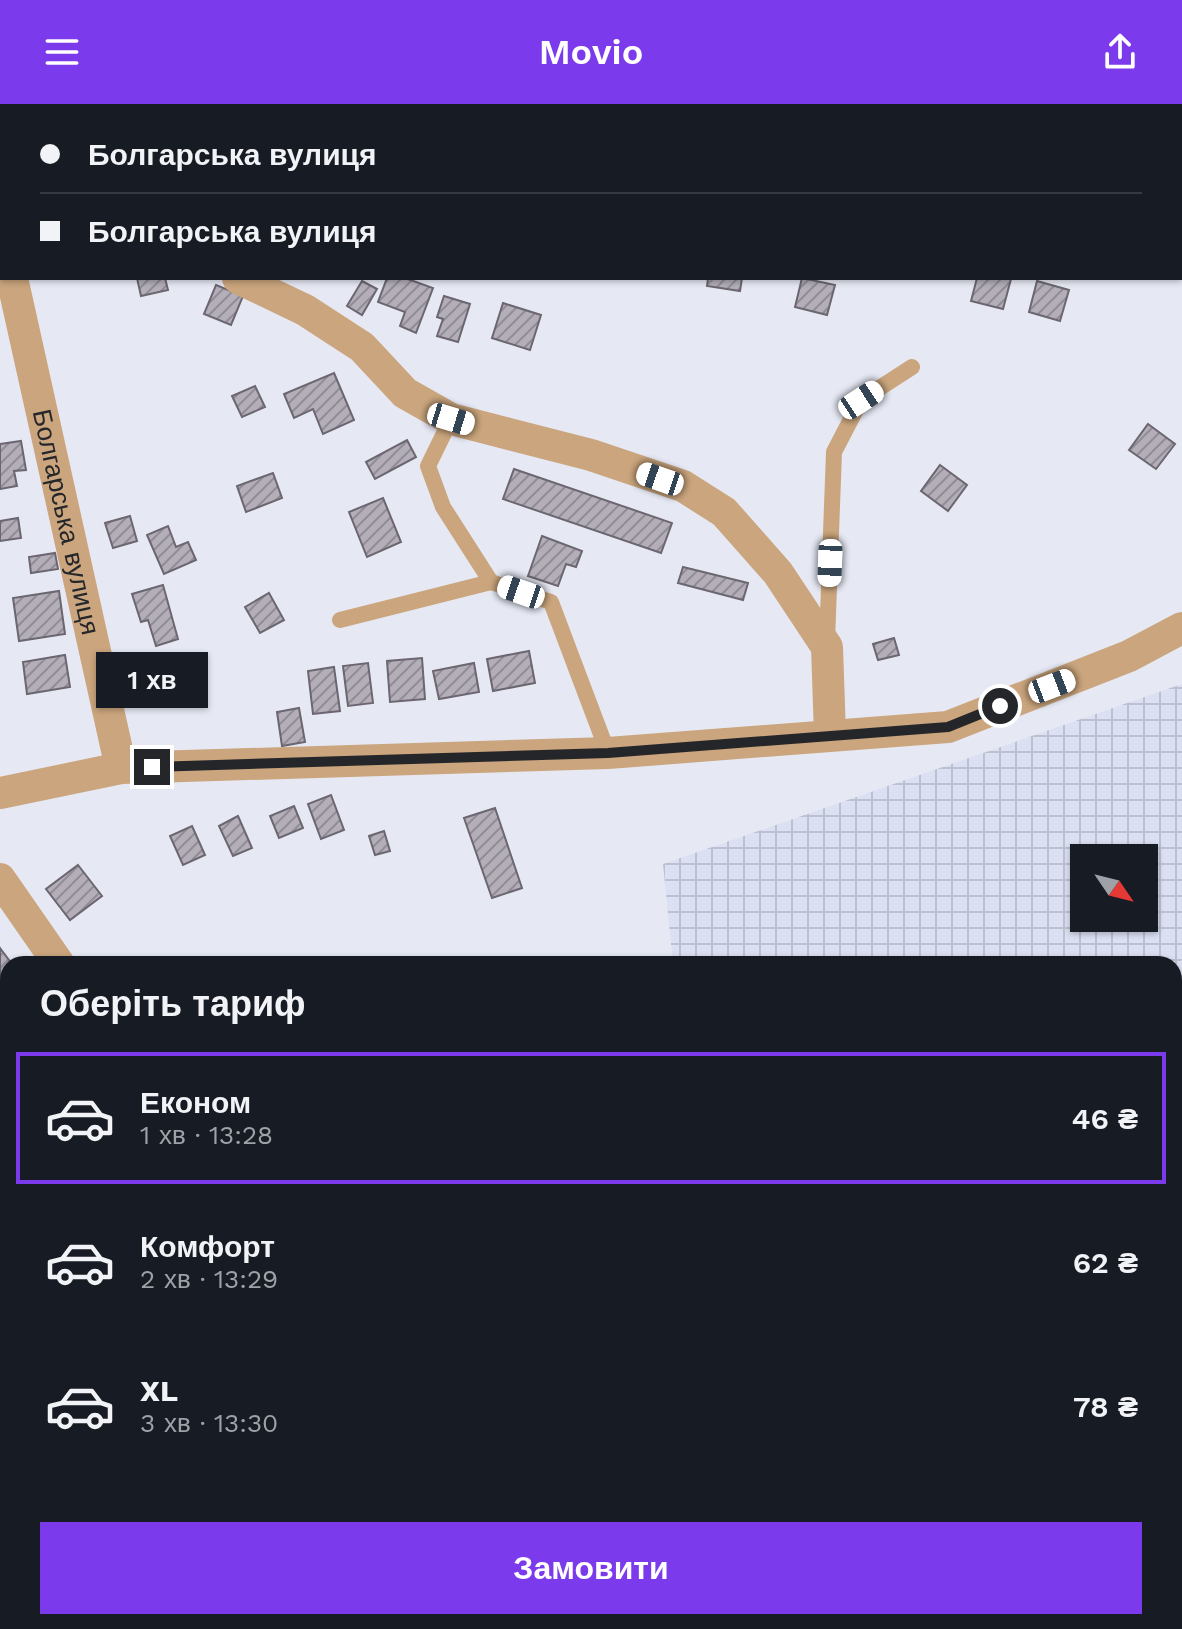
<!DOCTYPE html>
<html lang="uk">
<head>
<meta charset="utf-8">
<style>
  body { margin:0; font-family:"Work Sans",sans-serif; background:#242831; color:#f1f3f6; height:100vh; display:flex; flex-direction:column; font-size:30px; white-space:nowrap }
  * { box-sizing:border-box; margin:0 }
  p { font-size:26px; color:#9ea1a6 }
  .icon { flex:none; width:44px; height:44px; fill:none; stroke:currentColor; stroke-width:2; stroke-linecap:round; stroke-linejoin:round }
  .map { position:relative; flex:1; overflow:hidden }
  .drawer { position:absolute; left:0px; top:852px; width:1182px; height:674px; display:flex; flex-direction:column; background:#171b24; border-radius:24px 24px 0 0; box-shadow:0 2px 6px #0004 }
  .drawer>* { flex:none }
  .hud { position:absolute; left:0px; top:0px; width:1182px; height:176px; box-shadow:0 2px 6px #0004; display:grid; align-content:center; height:176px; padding:0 40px; background:#171b24 }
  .needle { width:52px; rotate:125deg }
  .buttons { position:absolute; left:1070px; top:740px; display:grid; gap:16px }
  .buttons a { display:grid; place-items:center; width:88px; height:88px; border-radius:0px; background:#171b24; box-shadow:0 2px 6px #0004; font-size:40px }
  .end { position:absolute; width:36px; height:36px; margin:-18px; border:10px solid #25262a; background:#fff; box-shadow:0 0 0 4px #fff }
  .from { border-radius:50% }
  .bubble { position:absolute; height:56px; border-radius:0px; background:#171b24; box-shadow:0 2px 6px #0004; font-size:26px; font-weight:600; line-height:56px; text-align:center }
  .car { position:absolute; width:24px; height:48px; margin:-24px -12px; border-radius:10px; box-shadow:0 0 6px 2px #0007; background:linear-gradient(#fff 24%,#345 0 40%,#fff 0 76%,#345 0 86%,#fff 0) }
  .hud b { display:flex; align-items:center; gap:28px; height:76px; font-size:30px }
  .hud b+b { border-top:2px solid #363941 }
  .hud i { width:20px; height:20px; background:#f1f3f6 }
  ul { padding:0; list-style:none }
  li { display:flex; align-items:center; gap:24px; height:132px; margin:0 16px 12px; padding:0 24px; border:4px solid transparent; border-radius:0px }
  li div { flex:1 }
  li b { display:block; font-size:30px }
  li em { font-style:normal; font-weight:600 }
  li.on { border-color:#7c3aed }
  li>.icon { width:72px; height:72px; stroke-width:1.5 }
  h2 { padding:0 40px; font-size:36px; line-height:96px }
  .primary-button { display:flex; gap:16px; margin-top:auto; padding:16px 40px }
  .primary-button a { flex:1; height:92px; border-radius:0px; background:#7c3aed; color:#fff; font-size:32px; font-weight:600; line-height:92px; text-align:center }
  header { display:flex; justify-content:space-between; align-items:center; height:104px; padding:0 40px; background:#7c3aed; color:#fff; font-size:36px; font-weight:600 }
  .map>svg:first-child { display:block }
  .industrial { fill:url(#industrial-grid); fill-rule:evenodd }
  .grass { fill:#aecb89 }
  .building { fill:url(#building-hatch); stroke:#6b6670; stroke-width:2 }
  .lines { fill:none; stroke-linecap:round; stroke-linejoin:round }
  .service { stroke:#caa57d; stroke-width:16 }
  .minor { stroke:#caa57d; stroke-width:32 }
  .route { stroke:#25262a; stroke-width:10 }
  .labels { text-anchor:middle; stroke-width:6; stroke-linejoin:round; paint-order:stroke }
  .street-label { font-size:26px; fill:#25262a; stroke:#e6e9f4 }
</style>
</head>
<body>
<header><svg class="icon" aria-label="menu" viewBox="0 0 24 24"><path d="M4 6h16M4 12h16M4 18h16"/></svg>Movio<svg class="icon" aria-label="share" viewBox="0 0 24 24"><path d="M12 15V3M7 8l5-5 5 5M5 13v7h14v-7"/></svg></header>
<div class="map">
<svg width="1182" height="1525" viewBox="0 0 1182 1525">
  <defs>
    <pattern id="industrial-grid" width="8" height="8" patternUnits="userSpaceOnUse" patternTransform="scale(2)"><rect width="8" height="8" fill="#dbe0f3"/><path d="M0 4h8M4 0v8" fill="none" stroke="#bcc0d0"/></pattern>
    <pattern id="building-hatch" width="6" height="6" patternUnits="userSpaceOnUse" patternTransform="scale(2)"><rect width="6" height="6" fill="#b3aeb8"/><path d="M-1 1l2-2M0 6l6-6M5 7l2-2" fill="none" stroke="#918d96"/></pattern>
  </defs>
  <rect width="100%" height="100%" fill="#e6e9f4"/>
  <g class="industrial">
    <path d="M1182,580V1525H1044L1038,1518H1174V860H673L663,760ZM1084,754H1144V814H1084Z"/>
    <polygon points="8,1172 8,1456 0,1462 0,1178"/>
  </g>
  <polygon class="grass" points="692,1518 1038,1518 1044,1525 682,1525"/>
  <g class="building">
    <polygon points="137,174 165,174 168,186 141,192"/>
    <polygon points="387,174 405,174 433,184 416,229 400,222 405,208 378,198"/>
    <polygon points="708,174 742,174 740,187 707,182"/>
    <polygon points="802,174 835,181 827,211 795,203"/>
    <polygon points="977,174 1011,175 1003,205 971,197"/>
    <polygon points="362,177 377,185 362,211 347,202"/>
    <polygon points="1037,177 1069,186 1060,217 1029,208"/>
    <polygon points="216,181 243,192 231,221 204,210"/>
    <polygon points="444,192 470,200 458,238 437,232 443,215 437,213"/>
    <polygon points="503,199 541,211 530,246 492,234"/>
    <polygon points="334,269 354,316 323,330 313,305 294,314 284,290"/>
    <polygon points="255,282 265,303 242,313 232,292"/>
    <polygon points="1148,320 1175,340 1156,365 1129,346"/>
    <polygon points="407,336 416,353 375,375 366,358"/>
    <polygon points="21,337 26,366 14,367 17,382 0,385 0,340"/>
    <polygon points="940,361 967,381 948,407 921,387"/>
    <polygon points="514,365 672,419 661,449 503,395"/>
    <polygon points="273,369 282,394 246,408 237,382"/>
    <polygon points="383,394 401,438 367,453 349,408"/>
    <polygon points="130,412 137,437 113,444 105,419"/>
    <polygon points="18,414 21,434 0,437 0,417"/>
    <polygon points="168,422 176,443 188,438 196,456 164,470 147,431"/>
    <polygon points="542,432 582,447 576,463 566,460 558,482 528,472"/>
    <polygon points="55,449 58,465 31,469 29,453"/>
    <polygon points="683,463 748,479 743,496 678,479"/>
    <polygon points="163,481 178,535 156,542 148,516 141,518 132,490"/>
    <polygon points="59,487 65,530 19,537 13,494"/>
    <polygon points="269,489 284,516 260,529 245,503"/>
    <polygon points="894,534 899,551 878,556 873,540"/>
    <polygon points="529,547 535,579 493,587 487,555"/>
    <polygon points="65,551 70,583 27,590 23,558"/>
    <polygon points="422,554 425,595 390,598 387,557"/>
    <polygon points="368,559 373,599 348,602 343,562"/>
    <polygon points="474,559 479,588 439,595 433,567"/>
    <polygon points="334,563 340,607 313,610 308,567"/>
    <polygon points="299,604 305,638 282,642 277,608"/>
    <polygon points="331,691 344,726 321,735 308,700"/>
    <polygon points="294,702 303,724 279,734 270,712"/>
    <polygon points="495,704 522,784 492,794 464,714"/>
    <polygon points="238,712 252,744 233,752 219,722"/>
    <polygon points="192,722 205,751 183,761 170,732"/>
    <polygon points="384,727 390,747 375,751 369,732"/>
    <polygon points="78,761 102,792 70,816 46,785"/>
    <polygon points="0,844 12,860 8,860 8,868 0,874"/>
    <polygon points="1182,1178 1182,1460 1174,1454 1174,1188"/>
    <polygon points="8,1424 8,1452 0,1457 0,1429"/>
    <polygon points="8,1460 8,1498 0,1485 0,1465"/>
    <polygon points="414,1518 442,1518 443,1520 436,1525 411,1525 408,1522"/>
  </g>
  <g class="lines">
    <g class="service">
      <polyline points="491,478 551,498 608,649"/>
      <polyline points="340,516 491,478 443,403 428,362 451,315"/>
      <polyline points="827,537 834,348 861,296 912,263"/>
      <polyline points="1150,1518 1160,1525"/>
    </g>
    <g class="minor">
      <polyline points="0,121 2,130"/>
      <path id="s1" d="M12,174L121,664"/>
      <polyline points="238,174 305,206 362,243 405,289 451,315 591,351 683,382 724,408 778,469 827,543 830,631"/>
      <polyline points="0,689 121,664 608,649 948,623 1129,552 1182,524"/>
      <polyline points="0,775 59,860"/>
      <polyline points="518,1518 522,1525"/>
    </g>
  </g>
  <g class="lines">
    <polyline class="route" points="152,663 608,649 948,623 1000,602"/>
  </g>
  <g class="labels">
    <g class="street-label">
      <text dy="9" stroke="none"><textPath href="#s1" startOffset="250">Болгарська вулиця</textPath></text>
    </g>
  </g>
</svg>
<div class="buttons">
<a><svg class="needle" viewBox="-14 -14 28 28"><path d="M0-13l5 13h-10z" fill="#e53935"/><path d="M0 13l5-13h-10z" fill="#9ea1a6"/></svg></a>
</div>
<i class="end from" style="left:1000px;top:602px"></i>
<i class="end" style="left:152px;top:663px"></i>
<div class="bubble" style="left:96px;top:548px;width:112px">1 хв</div>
<i class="car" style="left:861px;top:296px;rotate:57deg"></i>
<i class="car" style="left:451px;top:315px;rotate:107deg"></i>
<i class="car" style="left:660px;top:375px;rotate:289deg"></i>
<i class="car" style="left:830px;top:459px;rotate:182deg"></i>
<i class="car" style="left:521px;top:488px;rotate:289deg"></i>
<i class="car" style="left:1052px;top:582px;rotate:69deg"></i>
<div class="hud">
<b><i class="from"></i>Болгарська вулиця</b>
<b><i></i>Болгарська вулиця</b>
</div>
<section class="drawer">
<h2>Оберіть тариф</h2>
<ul>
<li class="on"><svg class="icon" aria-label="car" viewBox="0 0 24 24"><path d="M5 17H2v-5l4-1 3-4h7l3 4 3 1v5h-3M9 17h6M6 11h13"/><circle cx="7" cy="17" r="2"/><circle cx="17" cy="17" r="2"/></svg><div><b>Економ</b><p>1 хв · 13:28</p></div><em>46 ₴</em></li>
<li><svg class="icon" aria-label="car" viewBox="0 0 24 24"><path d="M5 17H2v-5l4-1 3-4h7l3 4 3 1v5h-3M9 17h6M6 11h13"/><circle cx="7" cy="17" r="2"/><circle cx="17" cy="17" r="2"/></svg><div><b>Комфорт</b><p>2 хв · 13:29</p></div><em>62 ₴</em></li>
<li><svg class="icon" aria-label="car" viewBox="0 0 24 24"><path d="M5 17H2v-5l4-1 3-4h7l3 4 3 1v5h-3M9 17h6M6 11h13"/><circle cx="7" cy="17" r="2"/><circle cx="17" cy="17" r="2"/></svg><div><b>XL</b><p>3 хв · 13:30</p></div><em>78 ₴</em></li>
</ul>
<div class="primary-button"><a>Замовити</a></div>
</section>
</div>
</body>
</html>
